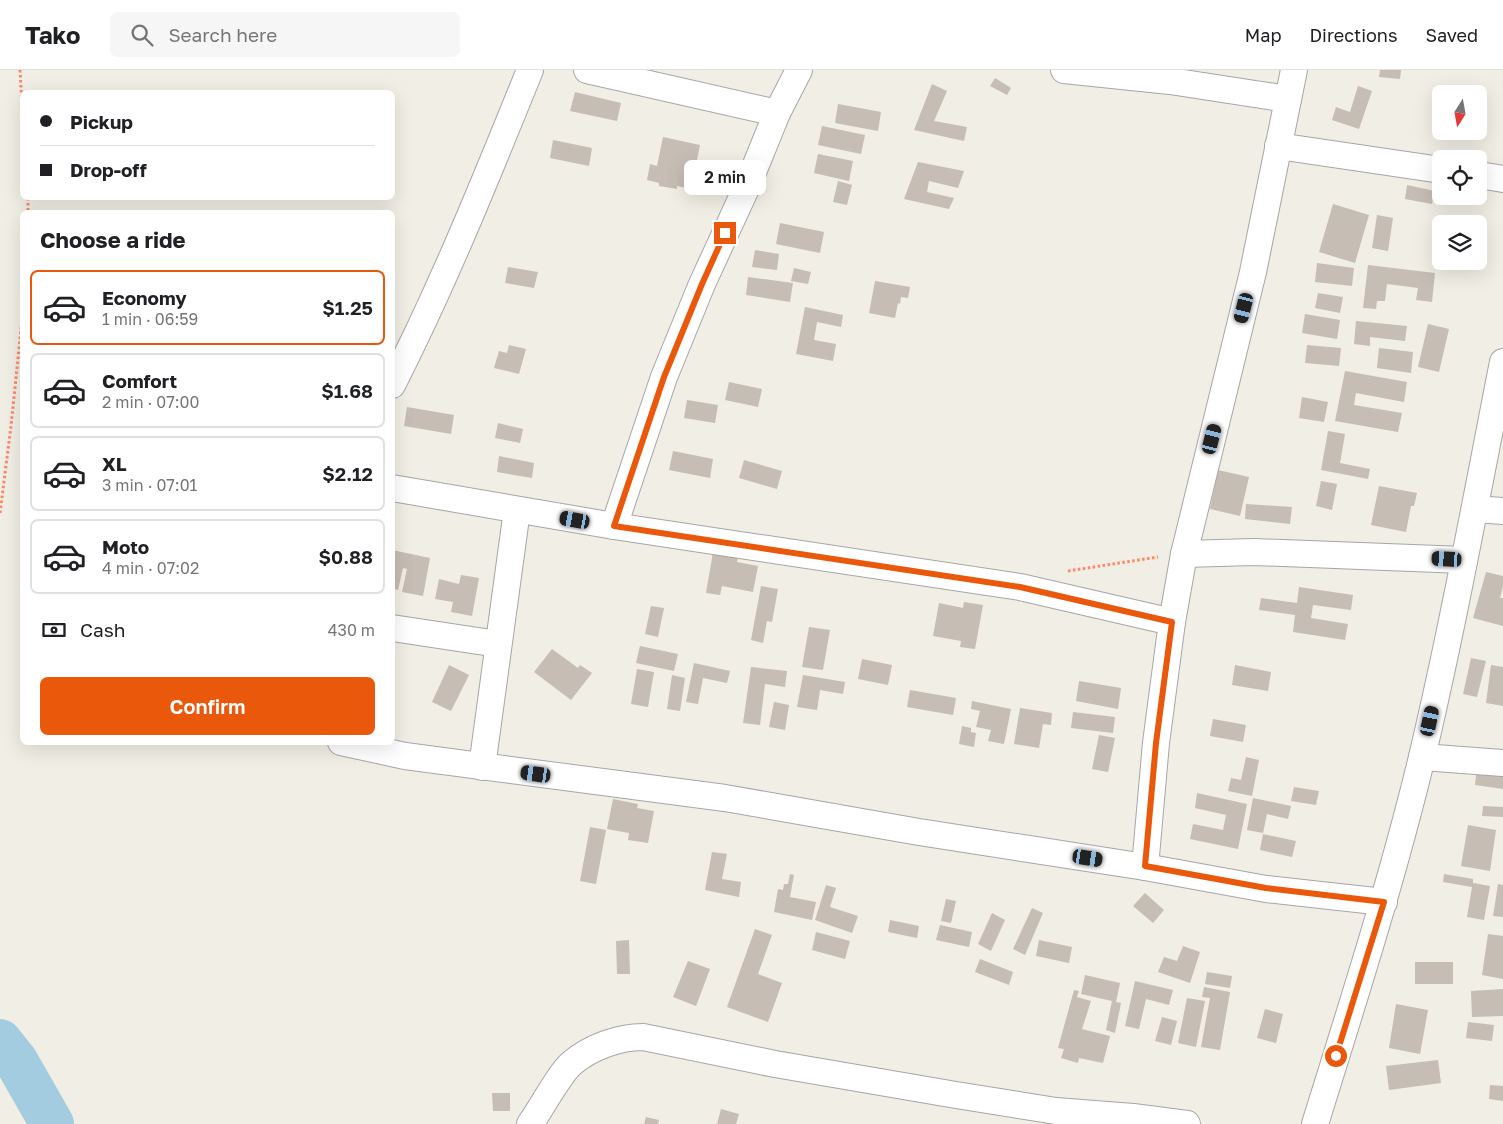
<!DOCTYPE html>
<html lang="en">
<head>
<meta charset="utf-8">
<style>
  body { margin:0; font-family:"Golos Text",sans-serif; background:#f6f6f6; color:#202124; height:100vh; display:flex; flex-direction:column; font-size:19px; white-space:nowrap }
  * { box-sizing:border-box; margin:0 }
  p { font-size:16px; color:#757577 }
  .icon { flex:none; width:28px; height:28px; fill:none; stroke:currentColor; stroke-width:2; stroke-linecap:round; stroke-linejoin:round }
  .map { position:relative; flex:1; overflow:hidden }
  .drawer { position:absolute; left:20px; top:140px; width:375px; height:535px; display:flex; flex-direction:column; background:#fff; border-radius:8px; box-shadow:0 5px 20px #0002 }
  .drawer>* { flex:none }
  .top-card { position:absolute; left:20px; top:20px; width:375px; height:110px; border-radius:8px; box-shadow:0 5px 20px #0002; display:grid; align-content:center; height:110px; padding:0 20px; background:#fff }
  .needle { width:32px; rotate:191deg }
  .buttons { position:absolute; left:1432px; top:15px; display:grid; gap:10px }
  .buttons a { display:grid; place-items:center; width:55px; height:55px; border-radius:8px; background:#fff; box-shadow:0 5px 20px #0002; font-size:25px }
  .end { position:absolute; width:22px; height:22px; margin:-11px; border:6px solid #ea580c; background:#fff; box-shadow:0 0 0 2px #fff }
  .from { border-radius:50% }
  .bubble { position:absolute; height:35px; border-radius:8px; background:#fff; box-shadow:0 5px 20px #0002; font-size:16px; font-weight:600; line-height:35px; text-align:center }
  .car { position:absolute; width:15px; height:30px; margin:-15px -8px; border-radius:6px; box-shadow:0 0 4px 1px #0007; background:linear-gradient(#222 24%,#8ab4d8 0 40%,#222 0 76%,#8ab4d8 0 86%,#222 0) }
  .top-card b { display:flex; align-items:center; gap:18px; height:48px; font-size:19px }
  .top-card b+b { border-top:1px solid #e0e0e0 }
  .top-card i { width:12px; height:12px; background:#202124 }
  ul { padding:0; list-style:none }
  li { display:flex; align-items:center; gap:15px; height:75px; margin:0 10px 8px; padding:0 10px; border:2px solid #e0e0e0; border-radius:8px }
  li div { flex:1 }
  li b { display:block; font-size:19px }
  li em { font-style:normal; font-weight:600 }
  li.active { border-color:#ea580c }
  li>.icon { width:45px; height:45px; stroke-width:1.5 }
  h2 { padding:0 20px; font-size:22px; line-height:60px }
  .pay { display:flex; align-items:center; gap:12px; height:55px; padding:0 20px; font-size:19px }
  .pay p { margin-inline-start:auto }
  .action { display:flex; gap:10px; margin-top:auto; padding:10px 20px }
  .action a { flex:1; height:58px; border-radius:8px; background:#ea580c; color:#fff; font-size:20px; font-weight:600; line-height:58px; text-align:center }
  header { display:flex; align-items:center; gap:30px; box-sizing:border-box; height:70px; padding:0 25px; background:#fff; border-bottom:1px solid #e0e0e0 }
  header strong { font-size:24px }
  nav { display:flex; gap:28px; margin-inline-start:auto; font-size:18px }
  .search { width:350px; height:45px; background:#f6f6f6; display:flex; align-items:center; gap:12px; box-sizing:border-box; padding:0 18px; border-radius:8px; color:#757577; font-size:19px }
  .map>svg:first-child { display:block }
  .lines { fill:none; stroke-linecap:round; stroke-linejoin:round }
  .river { stroke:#a4cce0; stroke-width:44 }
  .building { fill:#c6bdb4 }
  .street-casing { stroke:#a6a6a6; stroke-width:28 }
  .path { stroke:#ff8768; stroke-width:3; stroke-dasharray:2.5 2.5; stroke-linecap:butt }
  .street { stroke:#fff; stroke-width:26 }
  .route { stroke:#ea580c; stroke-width:6 }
</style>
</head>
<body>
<header>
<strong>Tako</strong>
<div class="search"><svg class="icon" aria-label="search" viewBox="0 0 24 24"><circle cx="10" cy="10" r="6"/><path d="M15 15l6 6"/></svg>Search here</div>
<nav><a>Map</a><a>Directions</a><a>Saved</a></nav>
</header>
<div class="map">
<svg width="1503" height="1054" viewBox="0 0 1503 1054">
  <rect width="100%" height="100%" fill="#f1eee5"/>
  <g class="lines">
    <polyline class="river" points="0,971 16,991 52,1054"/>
  </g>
  <g class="building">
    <polygon points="1380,0 1401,0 1400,9 1379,7"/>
    <polygon points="995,8 1011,18 1007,25 990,16"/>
    <polygon points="932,14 947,21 934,51 967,57 964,71 914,60"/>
    <polygon points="1358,16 1372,21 1359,59 1332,50 1336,37 1350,42"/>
    <polygon points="575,22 621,33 617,51 570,41"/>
    <polygon points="838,34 881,42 878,61 835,53"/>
    <polygon points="822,56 865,65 861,84 818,75"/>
    <polygon points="663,67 700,75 691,119 677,116 677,119 659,116 659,113 647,110 650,94 657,96"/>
    <polygon points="553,70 592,78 589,96 550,88"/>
    <polygon points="818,84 853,91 849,111 814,103"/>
    <polygon points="918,92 964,101 958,118 929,111 927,122 954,128 949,139 904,129"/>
    <polygon points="838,111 852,115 847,135 833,132"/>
    <polygon points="1407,115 1435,121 1432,134 1405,129"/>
    <polygon points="1333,134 1369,145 1355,193 1319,182"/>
    <polygon points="1377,145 1393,148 1388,181 1372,178"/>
    <polygon points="780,153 824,162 820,183 776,174"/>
    <polygon points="755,180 779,184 777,200 752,197"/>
    <polygon points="1317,193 1354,198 1352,216 1315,212"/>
    <polygon points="1368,195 1435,203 1432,232 1416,230 1418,218 1387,214 1385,231 1377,231 1376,239 1363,238"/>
    <polygon points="508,197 538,202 534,218 505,213"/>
    <polygon points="794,198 811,202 808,214 791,211"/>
    <polygon points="748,207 793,213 790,232 746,225"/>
    <polygon points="875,211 910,217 908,228 901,227 900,234 898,233 895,248 869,243"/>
    <polygon points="1318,223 1343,227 1340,243 1315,238"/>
    <polygon points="805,237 843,245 841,257 817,252 814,270 836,274 833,291 796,284"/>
    <polygon points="1305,244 1340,250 1337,269 1302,263"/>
    <polygon points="1356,251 1407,256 1405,271 1370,267 1370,276 1354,274"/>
    <polygon points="1428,254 1449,259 1439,302 1418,297"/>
    <polygon points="509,275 526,279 519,304 494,298 499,281 507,283"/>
    <polygon points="1307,275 1341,278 1339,296 1305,293"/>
    <polygon points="1379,278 1413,282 1411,303 1377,298"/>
    <polygon points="1345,301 1407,312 1404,332 1356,323 1354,335 1402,343 1398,362 1335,351"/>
    <polygon points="729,312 762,319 758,337 725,330"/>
    <polygon points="1302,327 1328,332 1324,352 1299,348"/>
    <polygon points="687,330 718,335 715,353 684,348"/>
    <polygon points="407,337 454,345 451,364 404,356"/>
    <polygon points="498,353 523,359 520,373 495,368"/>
    <polygon points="1328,361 1345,364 1340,393 1370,399 1368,409 1321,400"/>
    <polygon points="673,381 713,389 710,408 669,400"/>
    <polygon points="499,386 534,393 532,408 497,402"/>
    <polygon points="744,390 782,401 777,419 739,408"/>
    <polygon points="1218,400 1249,407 1240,446 1210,439"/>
    <polygon points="1321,411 1337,414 1332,440 1316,436"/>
    <polygon points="1379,416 1417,423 1414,436 1411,436 1406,462 1371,455"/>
    <polygon points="1246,434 1292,437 1290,454 1245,449"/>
    <polygon points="392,480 430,488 423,526 402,522 407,499 403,498 398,520 392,518"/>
    <polygon points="713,482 738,487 737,492 758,496 753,522 722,516 720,525 706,523"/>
    <polygon points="1486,502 1503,506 1503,516 1500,528 1503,528 1503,556 1473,548"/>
    <polygon points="461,505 479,508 472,546 451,542 453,532 435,529 439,509 459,514"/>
    <polygon points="761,516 778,519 772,552 767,551 763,573 751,570"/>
    <polygon points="1299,517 1353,525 1351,540 1313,535 1311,548 1348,554 1345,570 1293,562 1295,545 1259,540 1261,528 1297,533"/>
    <polygon points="964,532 983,535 975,579 960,577 961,571 933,566 939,533 963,538"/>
    <polygon points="651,536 664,538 658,567 645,564"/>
    <polygon points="809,557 830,560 823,600 802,597"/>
    <polygon points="640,576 678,584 674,601 636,593"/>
    <polygon points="552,579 578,598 580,595 592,603 571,630 534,602"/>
    <polygon points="1471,588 1486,591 1477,627 1463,624"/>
    <polygon points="862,589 892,595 888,615 858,609"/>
    <polygon points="694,593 730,601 727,613 703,608 698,634 686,632"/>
    <polygon points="449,595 469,605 451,641 432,632"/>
    <polygon points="1235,595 1271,602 1268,621 1232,615"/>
    <polygon points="1491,595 1503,597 1503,636 1486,633"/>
    <polygon points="751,597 787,601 785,617 765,614 760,655 743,653"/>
    <polygon points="637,599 654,602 648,637 631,634"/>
    <polygon points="672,605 685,608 680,641 667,639"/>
    <polygon points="803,605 845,612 843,624 820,620 817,640 797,637"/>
    <polygon points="1079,611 1121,618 1118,639 1076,631"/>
    <polygon points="910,620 956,628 953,645 907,637"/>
    <polygon points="972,631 1011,639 1004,674 988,671 991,660 976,657 980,641 971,639"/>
    <polygon points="774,632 789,635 785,660 769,657"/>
    <polygon points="1020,638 1052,643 1051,655 1043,654 1039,678 1014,674"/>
    <polygon points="1073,642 1115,647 1113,663 1071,658"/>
    <polygon points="1213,649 1246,655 1243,672 1210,666"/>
    <polygon points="962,656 971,658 971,662 976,663 974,677 959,674"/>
    <polygon points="1099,665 1115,668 1108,702 1092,699"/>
    <polygon points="1246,687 1259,690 1252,726 1228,721 1231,708 1241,710"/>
    <polygon points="1477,697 1503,700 1503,719 1475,715"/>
    <polygon points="1294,717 1319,721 1316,735 1291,731"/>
    <polygon points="1197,723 1247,734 1238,779 1190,769 1193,754 1223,760 1226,745 1195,738"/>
    <polygon points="1253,728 1291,736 1288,749 1267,744 1263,763 1247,760"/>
    <polygon points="613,729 638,734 637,738 654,741 648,773 628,770 629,763 607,759"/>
    <polygon points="1483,736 1503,737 1503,747 1482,746"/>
    <polygon points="1468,755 1496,760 1490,801 1461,796"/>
    <polygon points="590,757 606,760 596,814 580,811"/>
    <polygon points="1263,764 1296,771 1292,787 1260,780"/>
    <polygon points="712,782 727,784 722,809 741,812 739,827 705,820"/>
    <polygon points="790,804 794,805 790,827 816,832 812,850 774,842 778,819 783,820 784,814 788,814"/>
    <polygon points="1444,804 1473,809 1473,813 1490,816 1484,850 1467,847 1472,817 1443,812"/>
    <polygon points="1498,814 1503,815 1503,847 1493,846"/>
    <polygon points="826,815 836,818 830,837 858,846 852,863 815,850"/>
    <polygon points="1145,823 1164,840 1153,853 1133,836"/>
    <polygon points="946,829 956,831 951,853 941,851"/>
    <polygon points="1032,838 1043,843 1025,885 1013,879"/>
    <polygon points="992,843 1005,850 991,881 978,874"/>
    <polygon points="890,850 919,856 917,868 888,862"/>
    <polygon points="940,855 972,862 969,877 936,870"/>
    <polygon points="755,859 772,865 758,904 782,913 768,952 727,937"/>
    <polygon points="816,862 850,871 845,889 812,880"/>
    <polygon points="1488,864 1503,866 1503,909 1482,905"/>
    <polygon points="629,870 630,904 617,904 616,871"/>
    <polygon points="1039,870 1072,877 1069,893 1036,886"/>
    <polygon points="1183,876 1200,882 1190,913 1158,902 1164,887 1177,891"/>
    <polygon points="980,889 1013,902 1009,915 975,902"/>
    <polygon points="688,891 710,899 696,936 673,927"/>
    <rect x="1415" y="892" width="38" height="22"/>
    <polygon points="1207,902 1232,906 1230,918 1205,914"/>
    <polygon points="1085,905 1120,913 1116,932 1121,933 1115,963 1106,960 1112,931 1081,924"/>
    <polygon points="1135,911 1173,920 1169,935 1146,929 1139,959 1125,956"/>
    <polygon points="1204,917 1230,922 1220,980 1201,977 1210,928 1202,927"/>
    <polygon points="1503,919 1503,946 1472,947 1471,921"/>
    <polygon points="1074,920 1079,921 1077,927 1091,931 1082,959 1110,966 1103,993 1079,988 1078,993 1061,988 1064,979 1058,978"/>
    <polygon points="1187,928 1205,931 1196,977 1178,973"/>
    <polygon points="1396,934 1428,940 1420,984 1389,978"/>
    <polygon points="1265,939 1283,944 1276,973 1257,968"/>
    <polygon points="1162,947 1177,951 1171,975 1155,971"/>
    <polygon points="1468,952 1494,955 1492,971 1466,968"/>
    <polygon points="1438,990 1441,1013 1389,1020 1386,996"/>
    <polygon points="1490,1015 1503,1016 1503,1031 1489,1029"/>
    <polygon points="492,1023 510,1023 510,1041 493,1041"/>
    <polygon points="721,1039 739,1044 736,1054 717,1054"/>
    <polygon points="646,1047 659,1050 658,1054 644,1054"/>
  </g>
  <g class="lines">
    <defs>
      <g id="street">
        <polyline points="587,0 777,43"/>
        <polyline points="1064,0 1170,11 1288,29"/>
        <polyline points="1278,76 1441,100"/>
        <polyline points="1479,105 1503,109"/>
        <path d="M392,315C444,213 487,106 530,0"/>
        <polyline points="392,418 614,456 1020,517 1172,552"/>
        <polyline points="1475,439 1503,441"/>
        <polyline points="614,456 664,307 702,214 749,112 777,43 799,0"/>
        <polyline points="1184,484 1254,482 1464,490"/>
        <polyline points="392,558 498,574"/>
        <polyline points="341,672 405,686 725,728 919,762 1145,797 1266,819 1384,832"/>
        <polyline points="1422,687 1503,693"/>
        <polyline points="482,697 517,440"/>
        <polyline points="1145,797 1156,673 1172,552 1184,484 1253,202 1294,0"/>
        <path d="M530,1054C541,1039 559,1004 572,993C591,977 619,967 643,967L775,994L956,1025L1056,1041L1133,1047L1187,1054"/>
        <path d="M1315,1054C1353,932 1392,811 1422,687C1453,556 1477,424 1503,292"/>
      </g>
    </defs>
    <use href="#street" class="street-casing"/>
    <g class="path">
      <polyline points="20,0 22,36"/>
      <polyline points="28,128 28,142"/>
      <polyline points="0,443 11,356 22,250"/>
      <polyline points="1068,501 1158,487"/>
    </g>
    <use href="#street" class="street"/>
  </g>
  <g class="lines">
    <polyline class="route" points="725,163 702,214 664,307 614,456 1020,517 1172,552 1156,673 1145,796 1266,818 1384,832 1336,986"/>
  </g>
</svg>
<div class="buttons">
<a><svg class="needle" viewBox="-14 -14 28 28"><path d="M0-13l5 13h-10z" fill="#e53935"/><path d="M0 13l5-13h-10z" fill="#757577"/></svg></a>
<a><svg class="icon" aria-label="locate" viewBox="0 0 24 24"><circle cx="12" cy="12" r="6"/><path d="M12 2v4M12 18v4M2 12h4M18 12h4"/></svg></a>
<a><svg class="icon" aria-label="layers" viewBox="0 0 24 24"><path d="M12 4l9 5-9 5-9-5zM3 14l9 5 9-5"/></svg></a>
</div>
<i class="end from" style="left:1336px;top:986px"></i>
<i class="end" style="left:725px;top:163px"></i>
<div class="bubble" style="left:684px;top:90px;width:82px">2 min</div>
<i class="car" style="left:1244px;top:238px;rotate:194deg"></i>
<i class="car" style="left:1212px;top:369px;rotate:14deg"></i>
<i class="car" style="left:575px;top:450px;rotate:280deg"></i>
<i class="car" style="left:1447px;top:489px;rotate:273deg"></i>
<i class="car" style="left:1430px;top:651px;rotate:12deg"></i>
<i class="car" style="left:536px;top:704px;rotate:278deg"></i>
<i class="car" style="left:1088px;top:788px;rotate:99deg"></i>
<div class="top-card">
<b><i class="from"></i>Pickup</b>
<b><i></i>Drop-off</b>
</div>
<section class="drawer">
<h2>Choose a ride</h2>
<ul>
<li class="active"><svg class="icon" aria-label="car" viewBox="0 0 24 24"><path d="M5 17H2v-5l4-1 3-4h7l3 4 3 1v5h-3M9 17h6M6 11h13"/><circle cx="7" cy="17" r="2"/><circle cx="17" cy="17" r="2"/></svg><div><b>Economy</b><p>1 min · 06:59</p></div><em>$1.25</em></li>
<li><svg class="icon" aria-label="car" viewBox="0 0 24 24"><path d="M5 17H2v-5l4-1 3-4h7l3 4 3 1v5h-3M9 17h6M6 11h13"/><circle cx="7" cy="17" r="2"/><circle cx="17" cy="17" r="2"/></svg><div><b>Comfort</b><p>2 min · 07:00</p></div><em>$1.68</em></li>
<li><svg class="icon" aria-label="car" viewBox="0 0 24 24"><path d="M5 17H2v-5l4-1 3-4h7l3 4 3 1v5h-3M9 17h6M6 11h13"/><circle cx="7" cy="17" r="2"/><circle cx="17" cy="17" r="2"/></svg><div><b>XL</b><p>3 min · 07:01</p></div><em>$2.12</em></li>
<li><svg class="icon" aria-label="car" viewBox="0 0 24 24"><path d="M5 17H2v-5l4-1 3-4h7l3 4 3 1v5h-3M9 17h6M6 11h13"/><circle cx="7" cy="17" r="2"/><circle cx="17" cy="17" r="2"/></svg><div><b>Moto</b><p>4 min · 07:02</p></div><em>$0.88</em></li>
</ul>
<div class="pay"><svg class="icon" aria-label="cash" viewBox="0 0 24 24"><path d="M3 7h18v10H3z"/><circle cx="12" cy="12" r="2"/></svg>Cash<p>430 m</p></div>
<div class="action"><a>Confirm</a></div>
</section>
</div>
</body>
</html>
